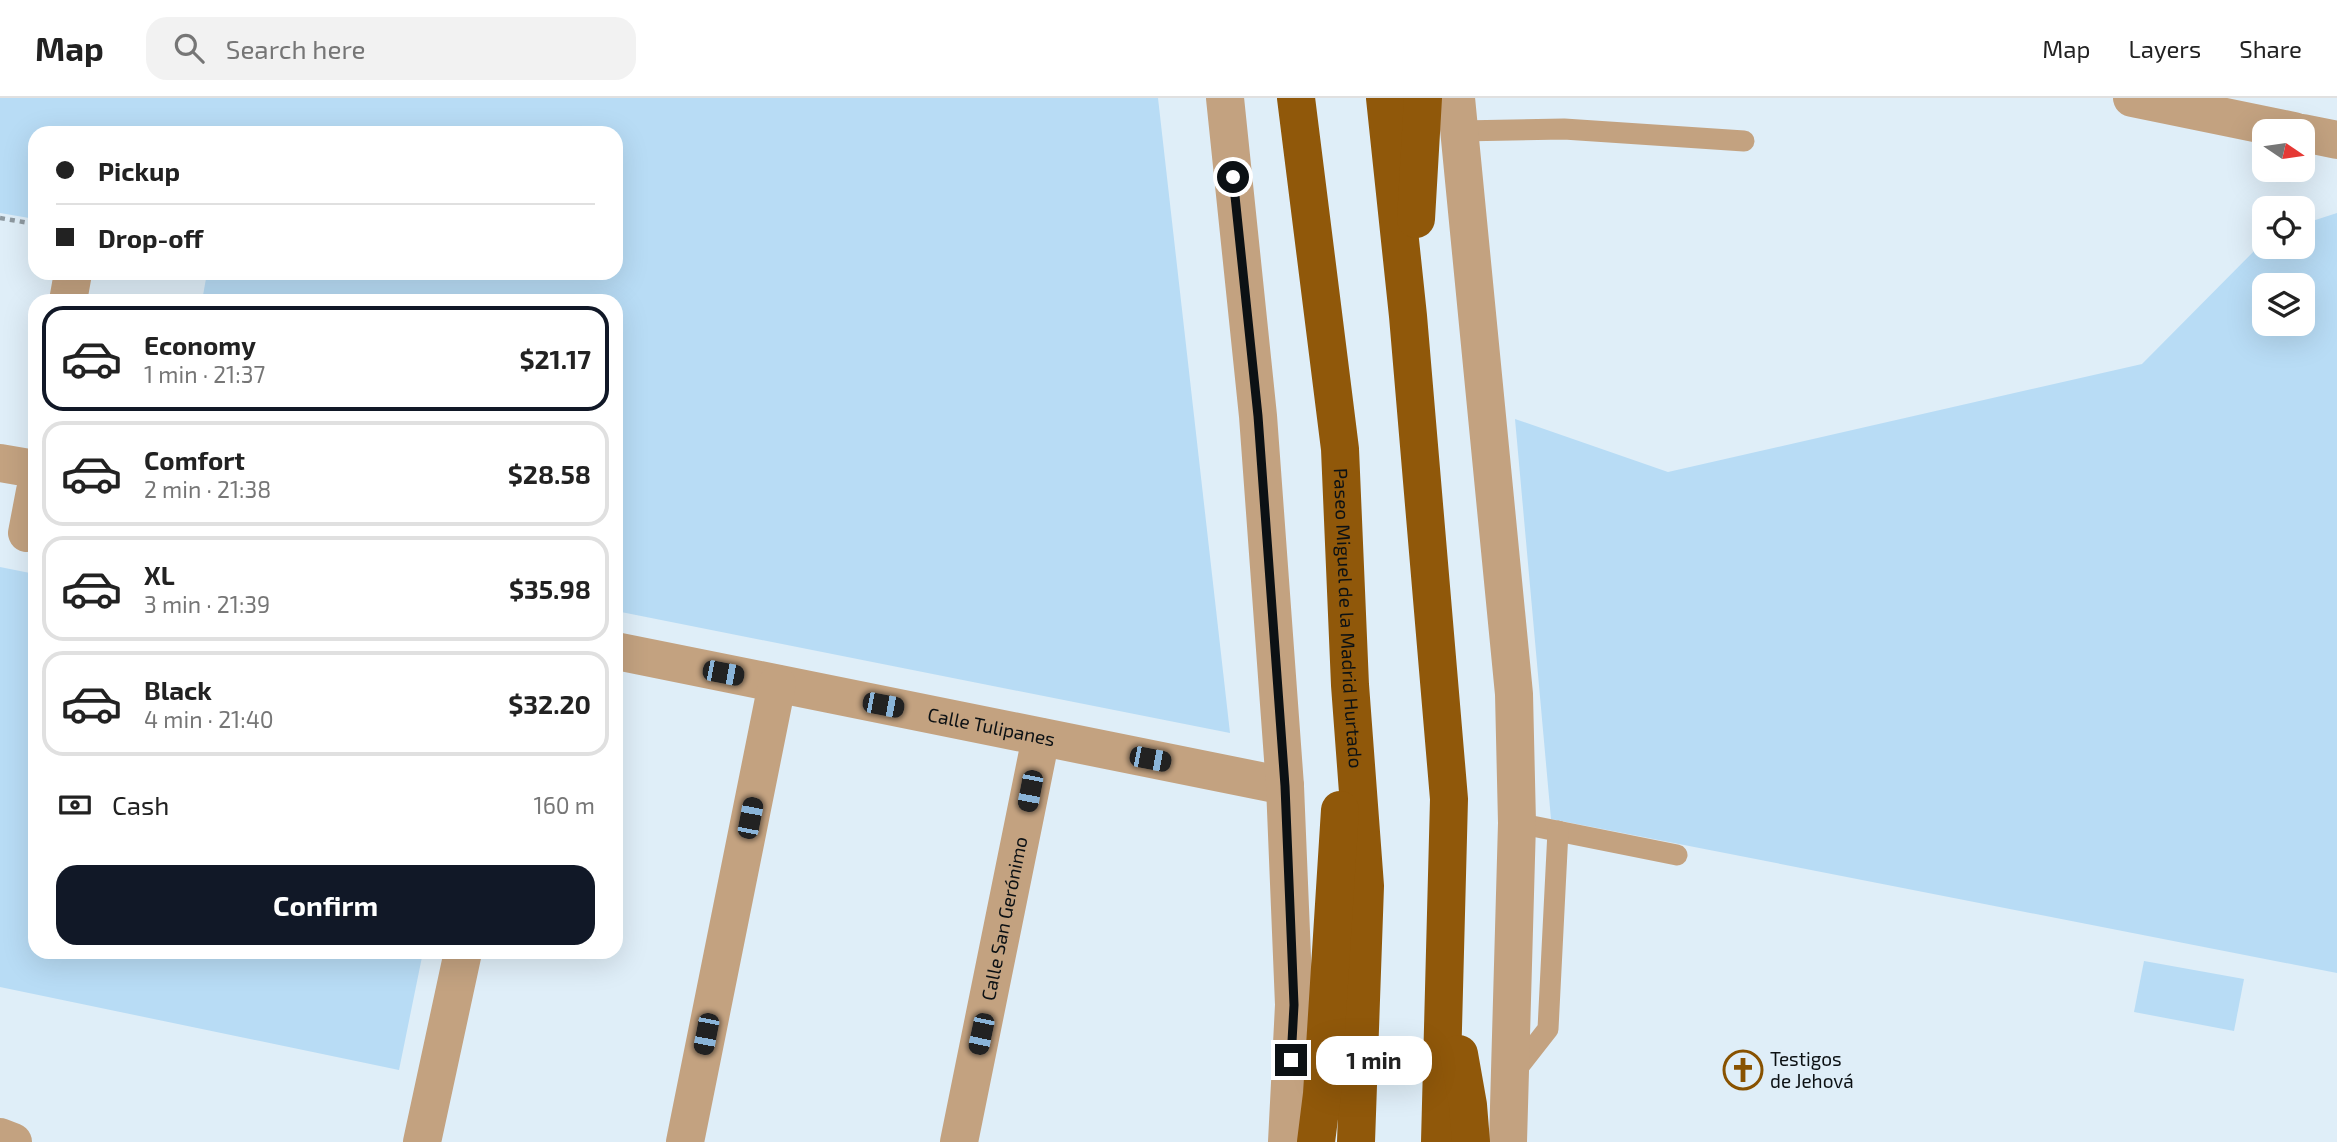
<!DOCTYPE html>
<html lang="en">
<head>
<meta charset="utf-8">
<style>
  body { margin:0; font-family:"Exo 2",sans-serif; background:#f2f2f2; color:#222; height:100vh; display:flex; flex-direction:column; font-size:26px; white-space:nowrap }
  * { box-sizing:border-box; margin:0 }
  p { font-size:23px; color:#767676 }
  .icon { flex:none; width:38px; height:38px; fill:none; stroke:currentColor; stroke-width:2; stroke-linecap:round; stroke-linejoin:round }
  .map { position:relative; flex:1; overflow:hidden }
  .side { position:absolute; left:28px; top:196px; width:595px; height:665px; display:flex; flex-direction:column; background:#fff; border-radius:21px; box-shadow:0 7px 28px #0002 }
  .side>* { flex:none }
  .top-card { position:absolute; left:28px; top:28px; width:595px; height:154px; border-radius:21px; box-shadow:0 7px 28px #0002; display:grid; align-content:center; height:154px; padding:0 28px; background:#fff }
  .needle { width:46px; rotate:103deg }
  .controls { position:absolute; left:2252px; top:21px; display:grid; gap:14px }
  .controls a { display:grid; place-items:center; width:63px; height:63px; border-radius:14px; background:#fff; box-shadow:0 7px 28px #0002; font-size:35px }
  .end { position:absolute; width:32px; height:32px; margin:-16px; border:9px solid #0c1114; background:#fff; box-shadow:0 0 0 4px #fff }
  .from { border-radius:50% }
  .bubble { position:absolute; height:49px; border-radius:21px; background:#fff; box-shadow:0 7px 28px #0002; font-size:23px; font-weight:700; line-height:49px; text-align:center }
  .car { position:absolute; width:21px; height:42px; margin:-21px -10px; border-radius:9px; box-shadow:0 0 5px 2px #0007; background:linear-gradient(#222 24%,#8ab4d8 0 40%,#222 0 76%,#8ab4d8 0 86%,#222 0) }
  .top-card b { display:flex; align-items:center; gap:24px; height:66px; font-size:26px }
  .top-card b+b { border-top:2px solid #e0e0e0 }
  .top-card i { width:18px; height:18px; background:#222 }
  ul { padding:12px 0 0; list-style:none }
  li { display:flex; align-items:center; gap:21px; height:105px; margin:0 14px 10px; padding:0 14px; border:4px solid #e0e0e0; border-radius:21px }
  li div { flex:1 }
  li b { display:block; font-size:26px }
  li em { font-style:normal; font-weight:700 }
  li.active { border-color:#111827 }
  li>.icon { width:63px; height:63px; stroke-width:1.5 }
  .pay { display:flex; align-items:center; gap:18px; height:77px; padding:0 28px; font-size:26px }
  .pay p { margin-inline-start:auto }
  .button { display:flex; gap:14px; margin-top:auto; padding:14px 28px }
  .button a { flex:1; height:80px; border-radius:21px; background:#111827; color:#fff; font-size:28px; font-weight:700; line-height:80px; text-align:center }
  header { display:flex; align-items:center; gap:42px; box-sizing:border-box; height:98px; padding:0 35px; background:#fff; border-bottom:2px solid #e0e0e0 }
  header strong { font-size:33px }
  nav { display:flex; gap:38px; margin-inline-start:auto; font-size:24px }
  .search { width:490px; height:63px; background:#f2f2f2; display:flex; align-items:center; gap:18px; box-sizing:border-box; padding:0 24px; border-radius:21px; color:#767676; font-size:26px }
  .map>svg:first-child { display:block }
  .green { fill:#b8dcf5; fill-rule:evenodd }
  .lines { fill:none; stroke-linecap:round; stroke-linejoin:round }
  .path { stroke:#8e99a0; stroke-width:4.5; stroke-dasharray:5 5; stroke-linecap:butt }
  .service { stroke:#c3a280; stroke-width:21 }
  .minor { stroke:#c3a280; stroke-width:38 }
  .tertiary { stroke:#c3a280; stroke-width:38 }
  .trunk { stroke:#90580a; stroke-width:38 }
  .route { stroke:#0c1114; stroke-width:9 }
  .labels { text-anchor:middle; stroke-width:5; stroke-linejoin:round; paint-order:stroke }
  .street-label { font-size:19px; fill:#0c1114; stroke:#dfeef8 }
  .poi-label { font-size:19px; fill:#0c1114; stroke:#dfeef8; text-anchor:start }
</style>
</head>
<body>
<header>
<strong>Map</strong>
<div class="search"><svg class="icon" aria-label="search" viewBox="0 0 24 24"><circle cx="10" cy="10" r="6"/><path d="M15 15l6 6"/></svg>Search here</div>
<nav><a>Map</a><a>Layers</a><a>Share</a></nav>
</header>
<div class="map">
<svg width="2337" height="1044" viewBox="0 0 2337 1044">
  <rect width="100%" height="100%" fill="#dfeef8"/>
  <g class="green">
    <polygon points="0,0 1158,0 1230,635 616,513 616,203 202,203 207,175 616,175 616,35 35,35 35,121 0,115"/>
    <path d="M2337,115V875L1551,721L1515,321L1668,374L2142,266L2264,143V149H2303V126ZM2264,187H2303V226H2264Z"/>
    <polygon points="0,469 35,476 35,854 423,854 399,972 0,889"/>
    <polygon points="2144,863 2244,881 2234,933 2134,914"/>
  </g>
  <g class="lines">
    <polyline class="path" points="0,120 35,126"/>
    <g class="service">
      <polyline points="1460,33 1564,31 1744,43"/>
      <polyline points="1517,725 1677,757"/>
      <polyline points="1512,977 1548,931 1558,733"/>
    </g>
    <g class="minor">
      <polyline points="2132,0 2294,33"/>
      <polyline points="2303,35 2337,42"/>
      <polyline points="68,203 73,175"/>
      <polyline points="0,365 35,371"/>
      <polyline points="27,435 35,393"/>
      <path id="s1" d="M616,553L1285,688"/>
      <polyline points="0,1039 13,1044"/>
      <polyline points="422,1044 463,854"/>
      <polyline points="685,1044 777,586"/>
      <path id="s2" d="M959,1044L1041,639"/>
    </g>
    <g class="tertiary">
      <polyline points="1225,0 1258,318 1285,688 1294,907 1287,1044"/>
      <polyline points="1456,0 1514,596 1517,725 1508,1044"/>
    </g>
    <g class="trunk">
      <path id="s3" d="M1296,0L1340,351L1350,587L1365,788L1356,1044"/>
      <polyline points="1385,0 1408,218 1449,701 1440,1044"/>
      <polyline points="1416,121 1423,0"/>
      <polyline points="1459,956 1468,1007 1471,1044"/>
      <polyline points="1316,1044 1322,996 1340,712"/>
    </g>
  </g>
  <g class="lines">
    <polyline class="route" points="1233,79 1258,318 1285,688 1294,907 1291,962"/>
  </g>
  <defs>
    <symbol id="church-ring" viewBox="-11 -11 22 22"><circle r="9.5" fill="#dfeef8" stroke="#885200" stroke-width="1.5"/><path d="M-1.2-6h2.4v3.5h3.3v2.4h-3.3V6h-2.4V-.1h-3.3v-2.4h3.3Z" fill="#885200"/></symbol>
  </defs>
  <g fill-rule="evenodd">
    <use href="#church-ring" x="1721" y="950" width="44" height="44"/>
  </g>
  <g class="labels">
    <g class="street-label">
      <text dy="7" stroke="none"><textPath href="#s3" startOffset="523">Paseo Miguel de la Madrid Hurtado</textPath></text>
      <text dy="7" stroke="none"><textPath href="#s1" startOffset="383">Calle Tulipanes</textPath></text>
      <text dy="7" stroke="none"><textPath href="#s2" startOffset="228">Calle San Gerónimo</textPath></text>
    </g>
    <g class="poi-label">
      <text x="1770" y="968">Testigos<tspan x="1770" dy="22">de Jehová</tspan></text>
    </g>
  </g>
</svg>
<div class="controls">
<a><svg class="needle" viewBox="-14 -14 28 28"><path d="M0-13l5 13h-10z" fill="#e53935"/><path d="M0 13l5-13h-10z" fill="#767676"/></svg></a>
<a><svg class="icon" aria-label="locate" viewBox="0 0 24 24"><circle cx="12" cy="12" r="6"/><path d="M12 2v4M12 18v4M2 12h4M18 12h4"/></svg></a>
<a><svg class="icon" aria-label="layers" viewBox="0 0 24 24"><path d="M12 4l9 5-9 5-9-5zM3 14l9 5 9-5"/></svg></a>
</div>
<i class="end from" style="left:1233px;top:79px"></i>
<i class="end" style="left:1291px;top:962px"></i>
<div class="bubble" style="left:1316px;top:938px;width:116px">1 min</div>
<i class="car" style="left:723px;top:575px;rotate:101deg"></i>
<i class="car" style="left:883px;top:607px;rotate:101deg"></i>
<i class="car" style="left:1150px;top:661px;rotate:101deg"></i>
<i class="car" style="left:1030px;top:693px;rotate:191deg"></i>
<i class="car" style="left:750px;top:720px;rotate:11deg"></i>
<i class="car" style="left:706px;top:936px;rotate:191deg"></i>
<i class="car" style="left:981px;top:936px;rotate:192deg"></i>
<div class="top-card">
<b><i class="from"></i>Pickup</b>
<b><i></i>Drop-off</b>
</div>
<section class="side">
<ul>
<li class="active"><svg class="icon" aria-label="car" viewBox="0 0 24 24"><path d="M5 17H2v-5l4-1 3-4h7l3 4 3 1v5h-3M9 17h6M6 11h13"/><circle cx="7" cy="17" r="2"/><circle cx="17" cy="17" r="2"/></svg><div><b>Economy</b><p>1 min · 21:37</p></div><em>$21.17</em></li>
<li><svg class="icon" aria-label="car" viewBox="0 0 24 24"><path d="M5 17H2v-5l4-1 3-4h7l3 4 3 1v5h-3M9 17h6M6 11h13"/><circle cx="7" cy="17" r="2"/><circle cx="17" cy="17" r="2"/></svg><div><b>Comfort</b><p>2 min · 21:38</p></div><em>$28.58</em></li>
<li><svg class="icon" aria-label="car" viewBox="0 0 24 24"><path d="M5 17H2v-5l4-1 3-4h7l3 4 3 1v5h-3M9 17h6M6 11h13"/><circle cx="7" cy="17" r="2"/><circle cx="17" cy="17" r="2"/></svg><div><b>XL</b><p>3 min · 21:39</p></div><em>$35.98</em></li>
<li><svg class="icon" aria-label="car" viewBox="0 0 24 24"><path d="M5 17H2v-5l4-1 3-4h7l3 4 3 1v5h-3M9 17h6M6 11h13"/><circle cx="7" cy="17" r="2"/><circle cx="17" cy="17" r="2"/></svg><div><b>Black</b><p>4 min · 21:40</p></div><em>$32.20</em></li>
</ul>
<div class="pay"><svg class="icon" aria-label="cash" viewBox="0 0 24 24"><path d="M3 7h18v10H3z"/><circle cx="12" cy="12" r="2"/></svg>Cash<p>160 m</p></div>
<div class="button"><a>Confirm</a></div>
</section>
</div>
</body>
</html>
